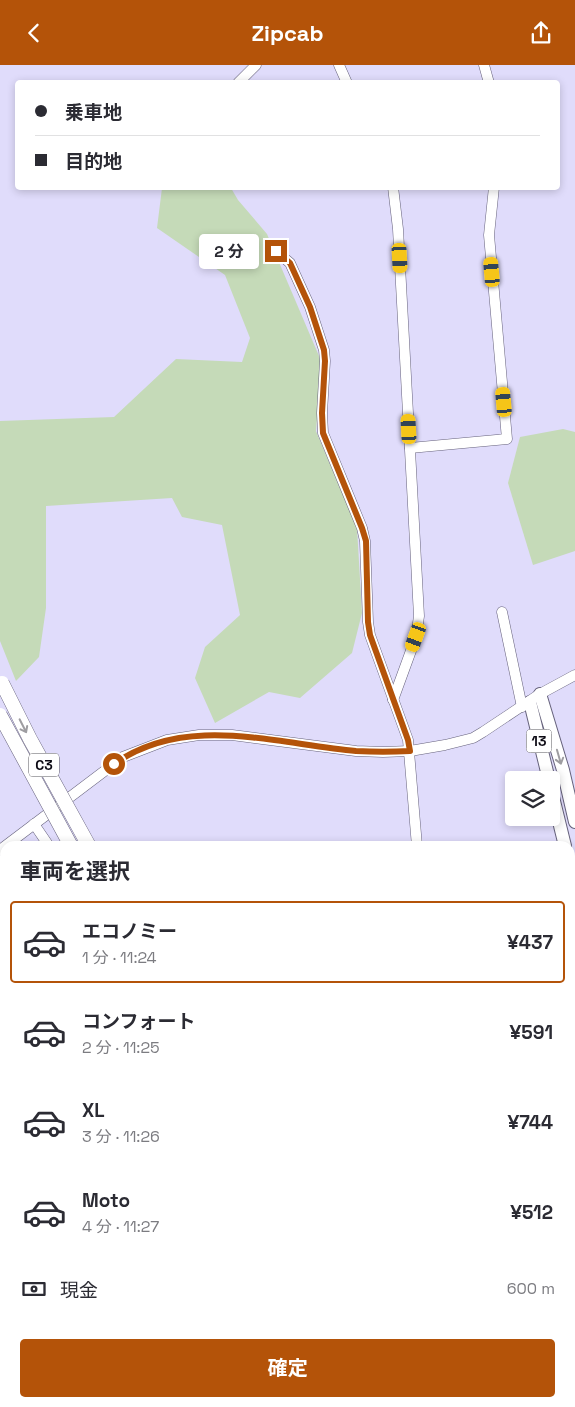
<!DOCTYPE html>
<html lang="ja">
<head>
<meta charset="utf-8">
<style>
  body { margin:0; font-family:"Space Grotesk","Noto Sans JP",sans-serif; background:#f2f2f3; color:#2b2b33; height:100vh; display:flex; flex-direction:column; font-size:19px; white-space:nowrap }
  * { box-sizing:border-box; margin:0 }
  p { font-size:16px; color:#7c7c81 }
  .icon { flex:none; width:28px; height:28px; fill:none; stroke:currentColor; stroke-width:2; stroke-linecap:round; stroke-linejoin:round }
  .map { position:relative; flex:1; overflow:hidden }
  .drawer { position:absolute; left:0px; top:776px; width:575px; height:566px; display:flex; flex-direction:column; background:#fff; border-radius:15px 15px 0 0; box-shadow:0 2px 8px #0003 }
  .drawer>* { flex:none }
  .guide { position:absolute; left:15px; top:15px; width:545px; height:110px; border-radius:5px; box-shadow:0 2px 8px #0003; display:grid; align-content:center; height:110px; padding:0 20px; background:#fff }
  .tools { position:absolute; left:505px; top:706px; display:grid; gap:10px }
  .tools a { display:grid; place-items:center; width:55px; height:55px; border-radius:5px; background:#fff; box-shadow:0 2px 8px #0003; font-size:25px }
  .end { position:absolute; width:22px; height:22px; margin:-11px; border:6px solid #b45309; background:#fff; box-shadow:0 0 0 2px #fff }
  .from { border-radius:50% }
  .bubble { position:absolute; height:35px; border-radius:5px; background:#fff; box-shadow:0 2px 8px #0003; font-size:16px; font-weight:700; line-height:35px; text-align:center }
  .car { position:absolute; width:15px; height:30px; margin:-15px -8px; border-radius:6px; box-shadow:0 0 4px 1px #0007; background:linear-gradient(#f5c518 24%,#345 0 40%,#f5c518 0 76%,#345 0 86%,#f5c518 0) }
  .guide b { display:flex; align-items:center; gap:18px; height:48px; font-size:19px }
  .guide b+b { border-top:1px solid #e1e1e2 }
  .guide i { width:12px; height:12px; background:#2b2b33 }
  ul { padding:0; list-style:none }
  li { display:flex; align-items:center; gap:15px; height:82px; margin:0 10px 8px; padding:0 10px; border:2px solid transparent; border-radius:5px }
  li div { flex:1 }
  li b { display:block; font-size:19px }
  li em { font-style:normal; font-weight:700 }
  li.active { border-color:#b45309 }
  li>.icon { width:45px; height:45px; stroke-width:1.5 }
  h2 { padding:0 20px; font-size:22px; line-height:60px }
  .pay { display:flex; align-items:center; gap:12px; height:55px; padding:0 20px; font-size:19px }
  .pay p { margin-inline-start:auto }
  .action { display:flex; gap:10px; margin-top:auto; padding:10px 20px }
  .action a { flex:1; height:58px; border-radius:5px; background:#b45309; color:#fff; font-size:20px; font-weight:700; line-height:58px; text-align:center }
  header { display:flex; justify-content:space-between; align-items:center; height:65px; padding:0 20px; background:#b45309; color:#fff; font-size:22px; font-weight:700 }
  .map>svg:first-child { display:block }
  .green { fill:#c5dab8 }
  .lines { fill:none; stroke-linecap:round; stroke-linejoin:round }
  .minor-casing { stroke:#66627c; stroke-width:11 }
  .major-casing { stroke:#66627c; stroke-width:14 }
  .highway-casing { stroke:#66627c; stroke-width:15 }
  .minor { stroke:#fff; stroke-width:10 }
  .major { stroke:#fff; stroke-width:12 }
  .highway { stroke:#fff; stroke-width:14 }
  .highway-bridge-casing { stroke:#66627c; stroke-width:15; stroke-linecap:butt }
  .highway-bridge { stroke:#fff; stroke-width:14 }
  .oneway { stroke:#9e9da1 }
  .route { stroke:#b45309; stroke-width:6 }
  .labels { text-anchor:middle; stroke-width:4; stroke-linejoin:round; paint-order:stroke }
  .shield { fill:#fff; stroke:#55545a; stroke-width:1 }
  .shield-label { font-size:14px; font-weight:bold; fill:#0c0a14 }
</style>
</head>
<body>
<header><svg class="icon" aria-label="back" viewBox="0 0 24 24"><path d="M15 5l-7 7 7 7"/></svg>Zipcab<svg class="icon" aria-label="share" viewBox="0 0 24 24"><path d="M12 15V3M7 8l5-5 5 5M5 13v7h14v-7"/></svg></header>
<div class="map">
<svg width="575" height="1342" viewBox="0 0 575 1342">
  <rect width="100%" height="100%" fill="#e0dcfb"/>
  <g class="green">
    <polygon points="162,123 231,123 238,135 267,169 322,298 316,366 357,463 362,548 352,588 300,633 269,627 215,658 195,613 205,582 240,550 222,460 182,452 172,433 46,441 46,543 39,592 16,616 0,576 0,356 114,352 176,294 242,297 250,273 225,210 157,163"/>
    <polygon points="563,364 575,367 575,486 533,500 508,418 520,372"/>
  </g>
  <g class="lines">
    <defs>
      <g id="minor">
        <polyline points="339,0 347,18"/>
        <polyline points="484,0 489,18"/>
        <polyline points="238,18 256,0"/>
        <polyline points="393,122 398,164 419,551 416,572 393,635"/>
        <polyline points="276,186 290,198 310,242 324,285 325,296 322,348 323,368 362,463 365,476 368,557 370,570 408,675 417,781"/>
        <polyline points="410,383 507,374 489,170 494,122"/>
        <polyline points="502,547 522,642"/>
        <polyline points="34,759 49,781"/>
        <polyline points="0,785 123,692 167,675 199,670 232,670 356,686 383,687 410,686 445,680 473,673 483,667 540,629 575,610"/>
        <polyline points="0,848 5,848"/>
        <polyline points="509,1338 512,1342"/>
        <polyline points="177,1342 182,1338"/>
      </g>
      <g id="major">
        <polyline points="540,629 563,705 575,757"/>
        <polyline points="530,637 549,715"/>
        <polyline points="551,724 565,781"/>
        <polyline points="570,803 575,822"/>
        <polyline points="570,838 575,837"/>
        <polyline points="570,849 575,848"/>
        <polyline points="0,934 5,934"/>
        <polyline points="0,945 5,945"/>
      </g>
      <g id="highway">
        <polyline points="420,1338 426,1342"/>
        <polyline points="445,1338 448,1342"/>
        <polyline points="464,1338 467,1342"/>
        <polyline points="221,1342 227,1338"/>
        <polyline points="240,1342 245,1338"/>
        <polyline points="255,1342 262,1338"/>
      </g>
    </defs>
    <use href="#minor" class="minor-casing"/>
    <use href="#major" class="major-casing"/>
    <use href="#highway" class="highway-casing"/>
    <use href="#minor" class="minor"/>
    <use href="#major" class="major"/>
    <use href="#highway" class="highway"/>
    <defs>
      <g id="highway-bridge">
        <polyline points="2,618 30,674 89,781"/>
        <polyline points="0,650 71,781"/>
      </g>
    </defs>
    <use href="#highway-bridge" class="highway-bridge-casing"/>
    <use href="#highway-bridge" class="highway-bridge"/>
  </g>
  <defs><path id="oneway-shaft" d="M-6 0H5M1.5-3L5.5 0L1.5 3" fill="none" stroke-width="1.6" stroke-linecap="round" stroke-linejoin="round" transform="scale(1.25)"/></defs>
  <g class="oneway">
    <use href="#oneway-shaft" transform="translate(23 661) rotate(63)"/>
    <use href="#oneway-shaft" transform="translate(559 692) rotate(74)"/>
  </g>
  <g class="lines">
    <path class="route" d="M114,699C186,648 276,679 356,686C374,687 392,687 410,686L408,675L370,570L368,557L366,476L362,463L323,368L322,348L325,296L324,285L310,242L290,198L276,186"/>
  </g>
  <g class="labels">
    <g class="shield">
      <rect x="526.5" y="664.5" width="25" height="23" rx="4"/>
      <rect x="29" y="688.5" width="30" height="23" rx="4"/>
    </g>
    <g class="shield-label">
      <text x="539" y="681">13</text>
      <text x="44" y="705">C3</text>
    </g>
  </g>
</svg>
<div class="tools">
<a><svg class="icon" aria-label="layers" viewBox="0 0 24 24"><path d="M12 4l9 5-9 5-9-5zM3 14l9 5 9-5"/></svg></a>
</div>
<i class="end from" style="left:114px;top:699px"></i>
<i class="end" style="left:276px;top:186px"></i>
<div class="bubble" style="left:199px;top:169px;width:60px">2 分</div>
<i class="car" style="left:400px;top:193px;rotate:177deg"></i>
<i class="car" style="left:492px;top:207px;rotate:355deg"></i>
<i class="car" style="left:504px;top:337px;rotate:355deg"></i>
<i class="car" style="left:409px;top:364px;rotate:357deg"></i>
<i class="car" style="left:416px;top:572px;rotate:200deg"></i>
<div class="guide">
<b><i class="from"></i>乗車地</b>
<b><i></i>目的地</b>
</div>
<section class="drawer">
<h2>車両を選択</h2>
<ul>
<li class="active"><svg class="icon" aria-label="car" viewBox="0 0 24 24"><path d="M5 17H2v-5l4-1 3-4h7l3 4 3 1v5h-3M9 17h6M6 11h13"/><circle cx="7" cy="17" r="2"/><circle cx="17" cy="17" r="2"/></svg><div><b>エコノミー</b><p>1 分 · 11:24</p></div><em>¥437</em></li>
<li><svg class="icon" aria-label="car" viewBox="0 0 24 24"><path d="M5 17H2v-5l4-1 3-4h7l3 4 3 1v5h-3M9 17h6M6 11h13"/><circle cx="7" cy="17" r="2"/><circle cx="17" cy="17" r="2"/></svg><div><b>コンフォート</b><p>2 分 · 11:25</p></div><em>¥591</em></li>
<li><svg class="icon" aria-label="car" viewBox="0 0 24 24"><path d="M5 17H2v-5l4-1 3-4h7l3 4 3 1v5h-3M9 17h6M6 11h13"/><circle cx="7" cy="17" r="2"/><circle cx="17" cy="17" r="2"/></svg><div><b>XL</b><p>3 分 · 11:26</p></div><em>¥744</em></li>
<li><svg class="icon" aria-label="car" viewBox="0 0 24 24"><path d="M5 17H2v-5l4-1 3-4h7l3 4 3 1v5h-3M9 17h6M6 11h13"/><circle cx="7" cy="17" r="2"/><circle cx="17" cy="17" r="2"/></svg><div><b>Moto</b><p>4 分 · 11:27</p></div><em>¥512</em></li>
</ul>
<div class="pay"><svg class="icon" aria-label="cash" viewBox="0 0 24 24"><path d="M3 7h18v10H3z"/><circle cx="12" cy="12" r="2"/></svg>現金<p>600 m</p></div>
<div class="action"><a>確定</a></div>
</section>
</div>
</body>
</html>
